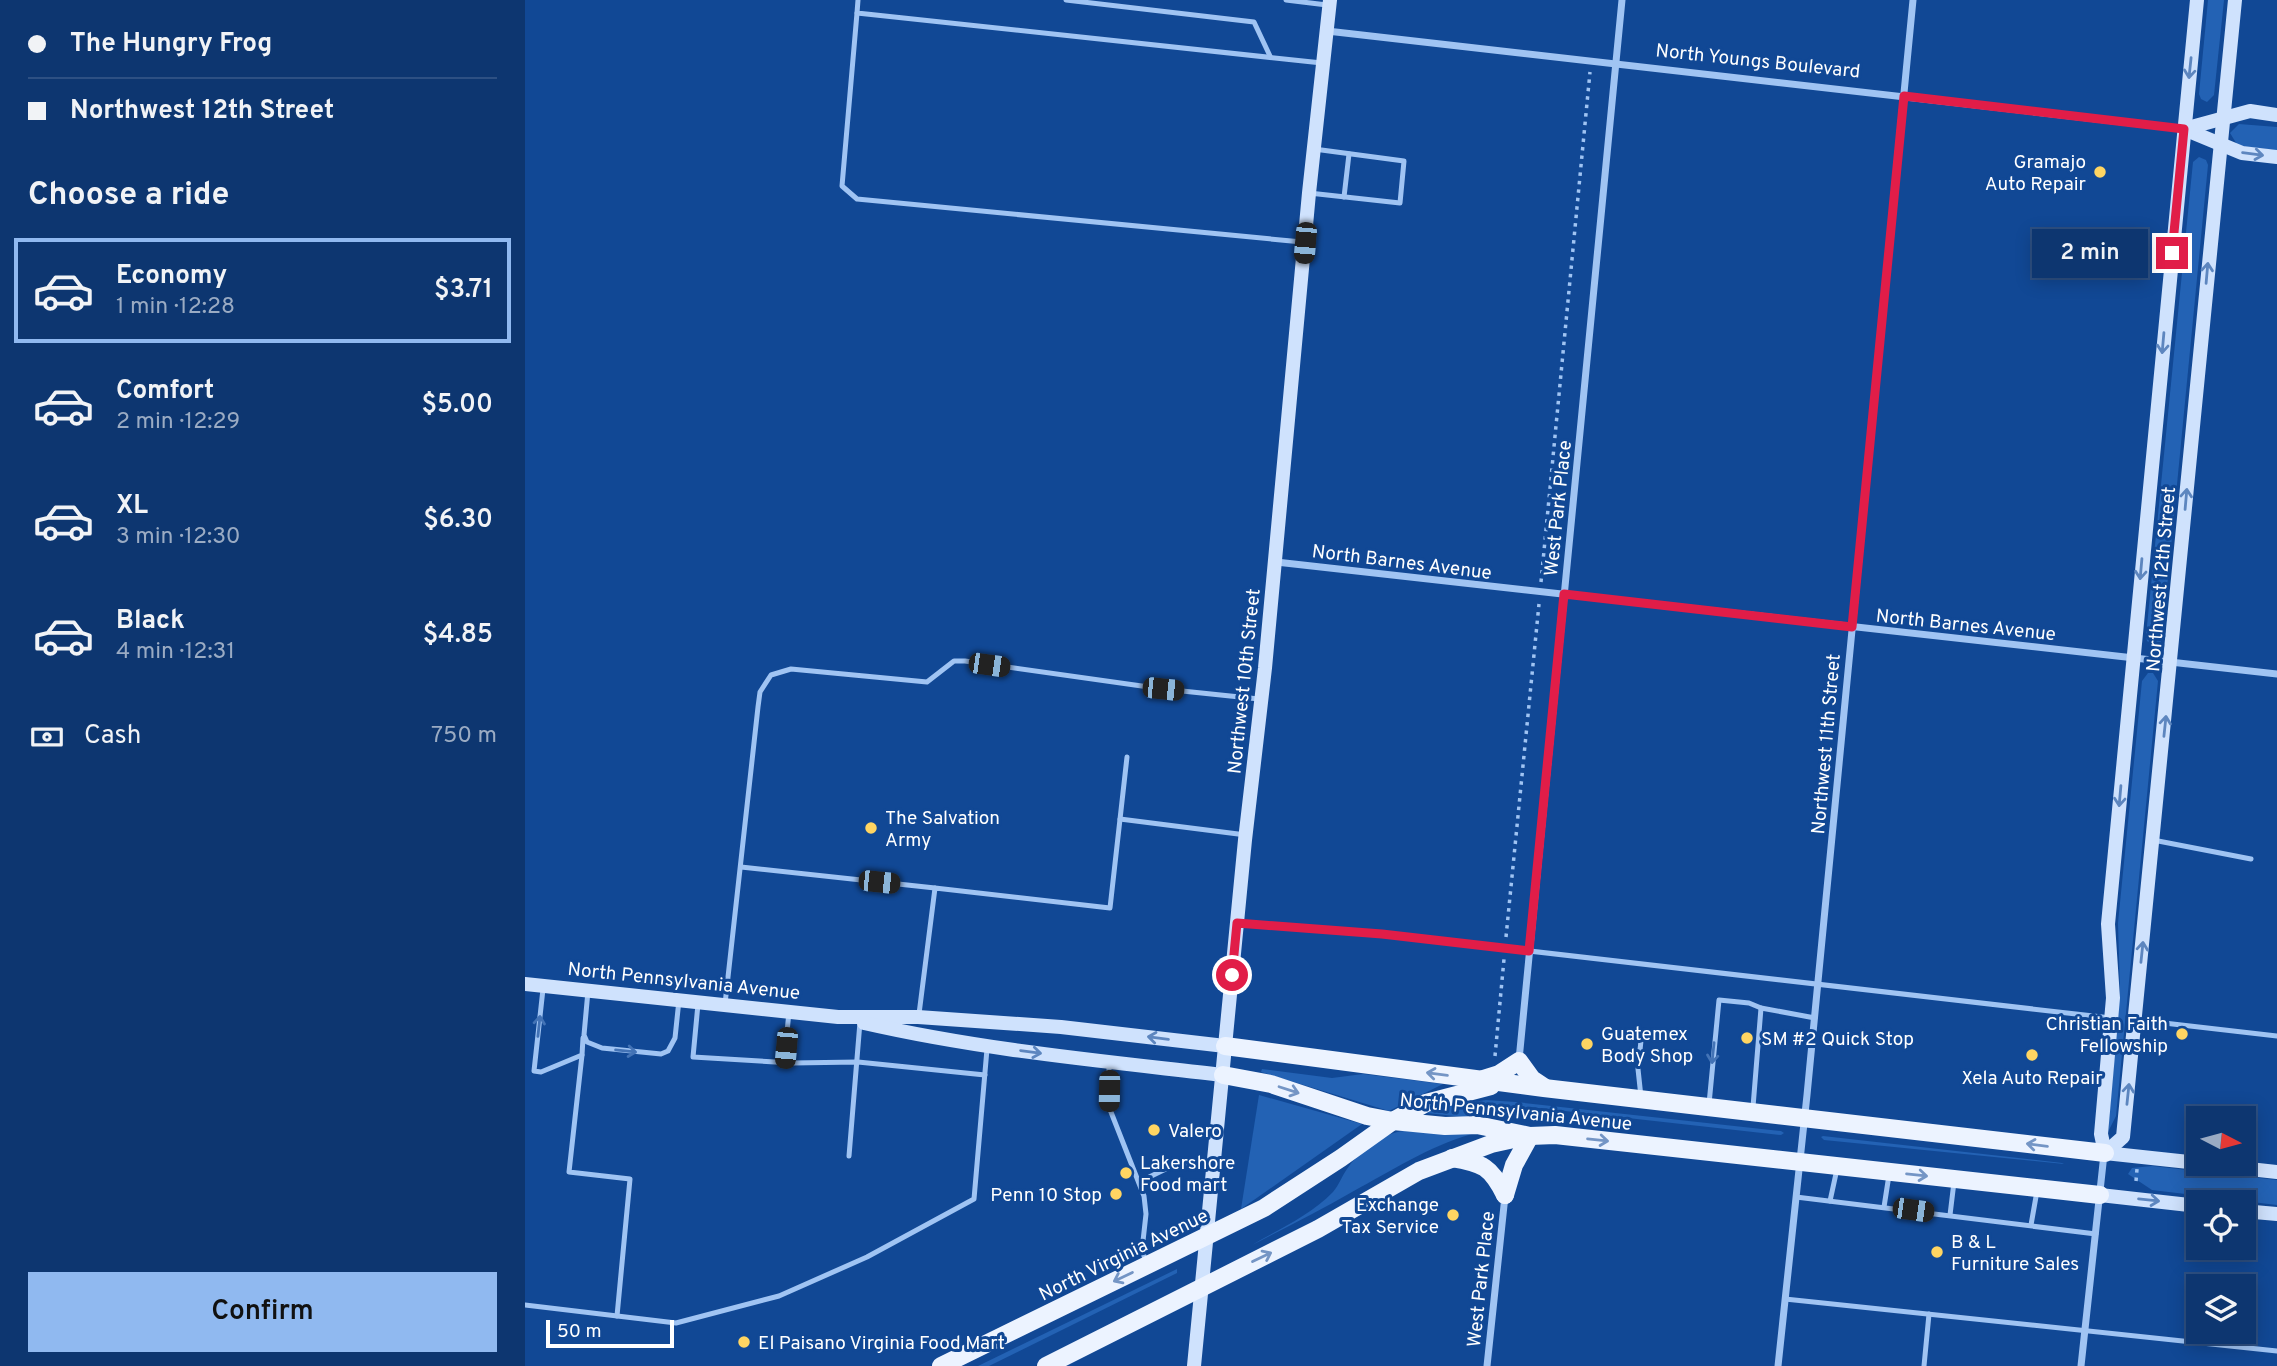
<!DOCTYPE html>
<html lang="en">
<head>
<meta charset="utf-8">
<style>
  body { margin:0; font-family:Overpass,sans-serif; background:#1b4178; color:#f1f3f6; height:100vh; display:flex; flex-direction:column; font-size:26px; white-space:nowrap }
  * { box-sizing:border-box; margin:0 }
  p { font-size:23px; color:#9aabc3 }
  .icon { flex:none; width:38px; height:38px; fill:none; stroke:currentColor; stroke-width:2; stroke-linecap:round; stroke-linejoin:round }
  .map { position:relative; flex:1; overflow:hidden }
  .sheet { display:flex; flex-direction:column; background:#0d3670; width:525px }
  .sheet>* { flex:none }
  .top-card { display:grid; align-content:center; height:154px; padding:0 28px; background:#0d3670 }
  .needle { width:46px; rotate:96deg }
  .tools { position:absolute; left:1661px; top:1106px; display:grid; gap:14px }
  .tools a { display:grid; place-items:center; width:70px; height:70px; border-radius:0px; background:#0d3670; box-shadow:0 4px 18px #0003,0 0 0 2px #2d5083; font-size:35px }
  .scale { position:absolute; left:21px; bottom:18px; width:128px; box-sizing:border-box; padding-left:7px; border:4px solid #fff; border-top:0; font-size:19px; line-height:24px; white-space:nowrap; color:#fff; -webkit-text-stroke:5px #114895; paint-order:stroke }
  .end { position:absolute; width:32px; height:32px; margin:-16px; border:9px solid #e11d48; background:#fff; box-shadow:0 0 0 4px #fff }
  .from { border-radius:50% }
  .bubble { position:absolute; height:49px; border-radius:0px; background:#0d3670; box-shadow:0 4px 18px #0003,0 0 0 2px #2d5083; font-size:23px; font-weight:600; line-height:49px; text-align:center }
  .car { position:absolute; width:21px; height:42px; margin:-21px -10px; border-radius:9px; box-shadow:0 0 5px 2px #0007; background:linear-gradient(#222 24%,#8ab4d8 0 40%,#222 0 76%,#8ab4d8 0 86%,#222 0) }
  .top-card b { display:flex; align-items:center; gap:24px; height:66px; font-size:26px }
  .top-card b+b { border-top:2px solid #2d5083 }
  .top-card i { width:18px; height:18px; background:#f1f3f6 }
  ul { padding:0; list-style:none }
  li { display:flex; align-items:center; gap:21px; height:105px; margin:0 14px 10px; padding:0 14px; border:4px solid transparent; border-radius:0px }
  li div { flex:1 }
  li b { display:block; font-size:26px }
  li em { font-style:normal; font-weight:600 }
  li.on { border-color:#90b9f0 }
  li>.icon { width:63px; height:63px; stroke-width:1.5 }
  h2 { padding:0 28px; font-size:32px; line-height:84px }
  .pay { display:flex; align-items:center; gap:18px; height:77px; padding:0 28px; font-size:26px }
  .pay p { margin-inline-start:auto }
  .action { display:flex; gap:14px; margin-top:auto; padding:14px 28px }
  .action a { flex:1; height:80px; border-radius:0px; background:#90b9f0; color:#111; font-size:28px; font-weight:600; line-height:80px; text-align:center }
  main { display:flex; flex:1; min-height:0 }
  .map>svg:first-child { display:block }
  .green { fill:#2362b4 }
  .lines { fill:none; stroke-linecap:round; stroke-linejoin:round }
  .path { stroke:#a0c4f3; stroke-width:3.5; stroke-dasharray:3.5 5; stroke-linecap:butt }
  .lane { stroke:#a0c4f3; stroke-width:5 }
  .street { stroke:#a0c4f3; stroke-width:7 }
  .secondary { stroke:#cfe2fd; stroke-width:14 }
  .primary { stroke:#ecf3ff; stroke-width:18 }
  .oneway { stroke:#5d86bf }
  .oneway2 { stroke:#4373b6 }
  .oneway3 { stroke:#7495c5 }
  .route { stroke:#e11d48; stroke-width:9 }
  .poi-dot { fill:#ffd562; stroke:#114895; stroke-width:2.5 }
  .labels { text-anchor:middle; stroke-width:6; stroke-linejoin:round; paint-order:stroke }
  .street-label { font-size:19px; fill:#fff; stroke:#114895 }
  .poi-label { font-size:19px; fill:#fff; stroke:#114895; text-anchor:start }
</style>
</head>
<body>
<main>
<section class="sheet">
<div class="top-card">
<b><i class="from"></i>The Hungry Frog</b>
<b><i></i>Northwest 12th Street</b>
</div>
<h2>Choose a ride</h2>
<ul>
<li class="on"><svg class="icon" aria-label="car" viewBox="0 0 24 24"><path d="M5 17H2v-5l4-1 3-4h7l3 4 3 1v5h-3M9 17h6M6 11h13"/><circle cx="7" cy="17" r="2"/><circle cx="17" cy="17" r="2"/></svg><div><b>Economy</b><p>1 min · 12:28</p></div><em>$3.71</em></li>
<li><svg class="icon" aria-label="car" viewBox="0 0 24 24"><path d="M5 17H2v-5l4-1 3-4h7l3 4 3 1v5h-3M9 17h6M6 11h13"/><circle cx="7" cy="17" r="2"/><circle cx="17" cy="17" r="2"/></svg><div><b>Comfort</b><p>2 min · 12:29</p></div><em>$5.00</em></li>
<li><svg class="icon" aria-label="car" viewBox="0 0 24 24"><path d="M5 17H2v-5l4-1 3-4h7l3 4 3 1v5h-3M9 17h6M6 11h13"/><circle cx="7" cy="17" r="2"/><circle cx="17" cy="17" r="2"/></svg><div><b>XL</b><p>3 min · 12:30</p></div><em>$6.30</em></li>
<li><svg class="icon" aria-label="car" viewBox="0 0 24 24"><path d="M5 17H2v-5l4-1 3-4h7l3 4 3 1v5h-3M9 17h6M6 11h13"/><circle cx="7" cy="17" r="2"/><circle cx="17" cy="17" r="2"/></svg><div><b>Black</b><p>4 min · 12:31</p></div><em>$4.85</em></li>
</ul>
<div class="pay"><svg class="icon" aria-label="cash" viewBox="0 0 24 24"><path d="M3 7h18v10H3z"/><circle cx="12" cy="12" r="2"/></svg>Cash<p>750 m</p></div>
<div class="action"><a>Confirm</a></div>
</section>
<div class="map">
<svg width="1752" height="1366" viewBox="0 0 1752 1366">
  <rect width="100%" height="100%" fill="#114895"/>
  <g class="green">
    <polygon points="1683,0 1699,0 1689,95 1682,102 1676,99 1674,94"/>
    <polygon points="1714,124 1752,127 1752,150 1713,146 1705,133"/>
    <polygon points="1674,157 1681,160 1683,165 1637,639 1635,643 1628,645 1622,641 1621,636 1668,162"/>
    <polygon points="1623,673 1628,673 1633,681 1591,1116 1583,1132 1595,992 1593,923 1617,681"/>
    <polygon points="737,1069 807,1078 838,1074 918,1084 864,1111 736,1072"/>
    <polygon points="734,1095 837,1124 716,1209"/>
    <polygon points="961,1100 991,1102 1256,1131 1259,1133 1256,1135 1004,1107 938,1117 902,1113 916,1107"/>
    <path d="M879,1131L947,1134C902,1147 868,1170 827,1192C794,1211 760,1228 727,1245C754,1229 786,1215 808,1192C814,1185 817,1176 822,1169C834,1151 857,1133 879,1131Z"/>
    <polygon points="1298,1136 1537,1163 1539,1164 1299,1140 1296,1137"/>
    <polygon points="1627,1166 1752,1180 1752,1205 1627,1190 1603,1174 1607,1168"/>
    <polygon points="652,1269 652,1273 464,1366 453,1366"/>
  </g>
  <g class="lines">
    <g class="path">
      <polyline points="1016,582 1065,72"/>
      <polyline points="981,937 1014,604"/>
      <polyline points="970,1056 979,959"/>
      <polyline points="1611,1181 1612,1169"/>
    </g>
    <g class="lane">
      <polyline points="333,0 332,13 797,63"/>
      <polyline points="541,0 729,22 745,56"/>
      <polyline points="761,0 802,5"/>
      <polyline points="332,13 317,186 332,199 777,242"/>
      <polyline points="784,193 875,203 879,161 789,149"/>
      <polyline points="819,197 824,154"/>
      <polyline points="595,819 721,835"/>
      <polyline points="1628,840 1726,859"/>
      <polyline points="216,867 410,888"/>
      <polyline points="712,923 857,934 1586,1018"/>
      <polyline points="18,989 9,1071 16,1072 57,1055 58,1038"/>
      <polyline points="63,991 59,1035 62,1042 77,1048 136,1054 143,1051 150,1038 154,1000"/>
      <polyline points="173,1004 168,1057 267,1063 333,1062 460,1075"/>
      <polyline points="200,1004 233,707 235,692 246,675 266,669 402,682 429,661 440,661 638,689 734,699"/>
      <polyline points="394,1014 410,888 585,908 602,757"/>
      <polyline points="1613,1020 1752,1036"/>
      <polyline points="57,1055 44,1172 105,1179 92,1316"/>
      <polyline points="259,1062 264,1012"/>
      <polyline points="584,1063 584,1107 619,1196 621,1214 617,1250 621,1262"/>
      <polyline points="1116,1097 1113,1069 1117,1031"/>
      <polyline points="1184,1104 1194,1000 1224,1003 1236,1008"/>
      <polyline points="1228,1107 1236,1008 1290,1018"/>
      <polyline points="324,1156 335,1022"/>
      <polyline points="614,1182 649,1165 687,1167"/>
      <polyline points="1271,1197 1571,1234"/>
      <polyline points="1305,1201 1312,1169"/>
      <polyline points="1359,1207 1364,1175"/>
      <polyline points="1425,1215 1429,1182"/>
      <polyline points="1506,1225 1512,1191"/>
      <polyline points="1260,1299 1752,1351"/>
      <polyline points="0,1305 151,1323 254,1296 342,1257 449,1199 462,1049"/>
      <polyline points="1399,1366 1404,1314"/>
    </g>
    <g class="street">
      <polyline points="802,31 1659,129"/>
      <polyline points="751,562 1752,674"/>
      <polyline points="994,1060 1097,0"/>
      <polyline points="962,1366 980,1196"/>
      <polyline points="1253,1366 1282,1095 1388,0"/>
      <polyline points="1556,1366 1579,1154"/>
    </g>
    <g class="secondary">
      <polyline points="1659,129 1717,153 1752,157"/>
      <polyline points="1659,129 1725,111 1752,115"/>
      <polyline points="0,984 313,1017 393,1017 536,1027 700,1046"/>
      <path d="M339,1023C457,1050 578,1061 698,1075"/>
      <polyline points="1580,1153 1598,1137 1710,0"/>
      <polyline points="1580,1153 1576,1134 1588,998 1583,924 1672,0"/>
      <polyline points="1580,1153 1673,1163"/>
      <polyline points="1679,1164 1752,1172"/>
      <polyline points="1575,1195 1673,1206"/>
      <polyline points="1718,1211 1752,1214"/>
      <polyline points="669,1366 720,840 740,668 784,193 805,0"/>
    </g>
    <g class="primary">
      <polyline points="700,1046 1019,1088 1580,1153"/>
      <polyline points="698,1075 746,1084 842,1116 868,1121 920,1126 952,1125 1005,1136 1030,1135 1575,1195"/>
      <polyline points="958,1079 974,1074 994,1061 1007,1079 1019,1087"/>
      <path d="M927,1158C958,1163 966,1167 980,1195"/>
      <polyline points="980,1195 989,1165 1005,1136"/>
      <polyline points="416,1366 739,1208 816,1158 868,1121 901,1103 966,1086"/>
      <polyline points="521,1366 793,1229 894,1171 966,1144 998,1137"/>
    </g>
  </g>
  <defs><path id="oneway-shaft" d="M-6 0H5M1.5-3L5.5 0L1.5 3" fill="none" stroke-width="1.6" stroke-linecap="round" stroke-linejoin="round" transform="scale(1.75)"/></defs>
  <g class="oneway">
    <use href="#oneway-shaft" transform="translate(1665 68) rotate(96)"/>
    <use href="#oneway-shaft" transform="translate(1728 154) rotate(7)"/>
    <use href="#oneway-shaft" transform="translate(1682 273) rotate(-85)"/>
    <use href="#oneway-shaft" transform="translate(1638 343) rotate(95)"/>
    <use href="#oneway-shaft" transform="translate(1661 499) rotate(-85)"/>
    <use href="#oneway-shaft" transform="translate(1616 569) rotate(95)"/>
    <use href="#oneway-shaft" transform="translate(1640 726) rotate(-84)"/>
    <use href="#oneway-shaft" transform="translate(1595 796) rotate(95)"/>
    <use href="#oneway-shaft" transform="translate(1617 952) rotate(-84)"/>
    <use href="#oneway-shaft" transform="translate(633 1038) rotate(-173)"/>
    <use href="#oneway-shaft" transform="translate(506 1052) rotate(8)"/>
    <use href="#oneway-shaft" transform="translate(1603 1094) rotate(-84)"/>
    <use href="#oneway-shaft" transform="translate(1624 1200) rotate(6)"/>
  </g>
  <g class="oneway2">
    <use href="#oneway-shaft" transform="translate(14 1026) rotate(-84)"/>
    <use href="#oneway-shaft" transform="translate(101 1051) rotate(6)"/>
    <use href="#oneway-shaft" transform="translate(1188 1053) rotate(96)"/>
  </g>
  <g class="oneway3">
    <use href="#oneway-shaft" transform="translate(912 1074) rotate(-173)"/>
    <use href="#oneway-shaft" transform="translate(764 1090) rotate(18)"/>
    <use href="#oneway-shaft" transform="translate(1073 1140) rotate(6)"/>
    <use href="#oneway-shaft" transform="translate(1512 1145) rotate(-173)"/>
    <use href="#oneway-shaft" transform="translate(1392 1175) rotate(6)"/>
    <use href="#oneway-shaft" transform="translate(737 1257) rotate(-26)"/>
    <use href="#oneway-shaft" transform="translate(598 1277) rotate(154)"/>
  </g>
  <g class="lines">
    <polyline class="route" points="707,975 712,923 857,934 1004,951 1039,594 1327,627 1379,96 1659,129 1647,253"/>
  </g>
  <g class="poi-dot">
    <circle cx="1575" cy="172" r="7"/>
    <circle cx="346" cy="828" r="7"/>
    <circle cx="1657" cy="1034" r="7"/>
    <circle cx="1222" cy="1038" r="7"/>
    <circle cx="1062" cy="1044" r="7"/>
    <circle cx="1507" cy="1055" r="7"/>
    <circle cx="629" cy="1130" r="7"/>
    <circle cx="601" cy="1173" r="7"/>
    <circle cx="591" cy="1194" r="7"/>
    <circle cx="928" cy="1215" r="7"/>
    <circle cx="1412" cy="1252" r="7"/>
    <circle cx="219" cy="1342" r="7"/>
  </g>
  <g class="labels">
    <g class="street-label">
      <text transform="translate(1233 60) rotate(6)" y="7">North Youngs Boulevard</text>
      <text transform="translate(1032 508) rotate(-84)" y="7">West Park Place</text>
      <text transform="translate(877 561) rotate(7)" y="7">North Barnes Avenue</text>
      <text transform="translate(1635 579) rotate(-85)" y="7">Northwest 12th Street</text>
      <text transform="translate(1441 624) rotate(6)" y="7">North Barnes Avenue</text>
      <text transform="translate(718 681) rotate(-84)" y="7">Northwest 10th Street</text>
      <text transform="translate(1300 744) rotate(-85)" y="7">Northwest 11th Street</text>
      <text transform="translate(159 980) rotate(6)" y="7">North Pennsylvania Avenue</text>
      <text transform="translate(991 1111) rotate(6)" y="7">North Pennsylvania Avenue</text>
      <text transform="translate(598 1254) rotate(-26)" y="7">North Virginia Avenue</text>
      <text transform="translate(955 1279) rotate(-84)" y="7">West Park Place</text>
    </g>
    <g class="poi-label">
      <text x="1561" y="168" text-anchor="end">Gramajo<tspan x="1561" dy="22">Auto Repair</tspan></text>
      <text x="360" y="824">The Salvation<tspan x="360" dy="22">Army</tspan></text>
      <text x="1643" y="1030" text-anchor="end">Christian Faith<tspan x="1643" dy="22">Fellowship</tspan></text>
      <text x="1076" y="1040">Guatemex<tspan x="1076" dy="22">Body Shop</tspan></text>
      <text x="1236" y="1045">SM #2 Quick Stop</text>
      <text x="1507" y="1084" text-anchor="middle">Xela Auto Repair</text>
      <text x="643" y="1137">Valero</text>
      <text x="615" y="1169">Lakershore<tspan x="615" dy="22">Food mart</tspan></text>
      <text x="577" y="1201" text-anchor="end">Penn 10 Stop</text>
      <text x="914" y="1211" text-anchor="end">Exchange<tspan x="914" dy="22">Tax Service</tspan></text>
      <text x="1426" y="1248">B &amp; L<tspan x="1426" dy="22">Furniture Sales</tspan></text>
      <text x="233" y="1349">El Paisano Virginia Food Mart</text>
    </g>
  </g>
</svg>
<div class="tools">
<a><svg class="needle" viewBox="-14 -14 28 28"><path d="M0-13l5 13h-10z" fill="#e53935"/><path d="M0 13l5-13h-10z" fill="#9aabc3"/></svg></a>
<a><svg class="icon" aria-label="locate" viewBox="0 0 24 24"><circle cx="12" cy="12" r="6"/><path d="M12 2v4M12 18v4M2 12h4M18 12h4"/></svg></a>
<a><svg class="icon" aria-label="layers" viewBox="0 0 24 24"><path d="M12 4l9 5-9 5-9-5zM3 14l9 5 9-5"/></svg></a>
</div>
<div class="scale">50 m</div>
<i class="end from" style="left:707px;top:975px"></i>
<i class="end" style="left:1647px;top:253px"></i>
<div class="bubble" style="left:1507px;top:229px;width:116px">2 min</div>
<i class="car" style="left:780px;top:243px;rotate:185deg"></i>
<i class="car" style="left:464px;top:665px;rotate:98deg"></i>
<i class="car" style="left:638px;top:689px;rotate:96deg"></i>
<i class="car" style="left:354px;top:882px;rotate:96deg"></i>
<i class="car" style="left:261px;top:1048px;rotate:185deg"></i>
<i class="car" style="left:584px;top:1091px;rotate:181deg"></i>
<i class="car" style="left:1388px;top:1210px;rotate:98deg"></i>
</div>
</main>
</body>
</html>
